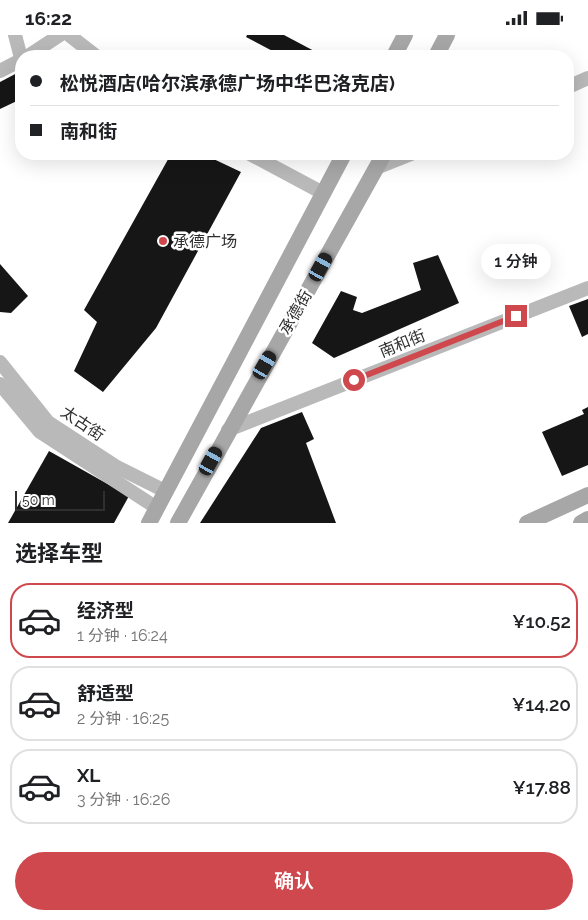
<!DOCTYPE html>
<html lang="zh">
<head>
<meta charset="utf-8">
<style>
  body { margin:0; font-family:Raleway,"Noto Sans SC",sans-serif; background:#f6f6f6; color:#202124; height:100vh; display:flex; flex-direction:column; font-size:19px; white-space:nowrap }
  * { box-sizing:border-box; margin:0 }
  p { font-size:16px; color:#757577 }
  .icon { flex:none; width:28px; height:28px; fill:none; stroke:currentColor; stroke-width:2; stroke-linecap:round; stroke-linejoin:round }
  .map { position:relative; height:488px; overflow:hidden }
  .drawer { display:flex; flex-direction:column; background:#fff; flex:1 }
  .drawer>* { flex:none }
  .top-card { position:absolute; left:15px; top:15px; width:559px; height:110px; border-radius:20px; box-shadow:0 5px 20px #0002; display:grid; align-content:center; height:110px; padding:0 15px; background:#fff }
  .scale { position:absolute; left:15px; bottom:12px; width:90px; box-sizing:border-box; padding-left:5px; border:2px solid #2f2f2f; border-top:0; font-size:14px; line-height:18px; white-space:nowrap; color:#2f2f2f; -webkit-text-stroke:4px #fff; paint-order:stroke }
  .end { position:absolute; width:22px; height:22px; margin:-11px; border:6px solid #cf484d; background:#fff; box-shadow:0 0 0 2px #fff }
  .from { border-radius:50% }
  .bubble { position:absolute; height:35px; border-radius:18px; background:#fff; box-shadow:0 5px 20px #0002; font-size:16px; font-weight:600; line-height:35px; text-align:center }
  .car { position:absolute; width:15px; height:30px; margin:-15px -8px; border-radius:6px; box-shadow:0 0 4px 1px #0007; background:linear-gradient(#222 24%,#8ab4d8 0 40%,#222 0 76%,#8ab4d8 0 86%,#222 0) }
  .top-card b { display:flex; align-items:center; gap:18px; height:48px; font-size:19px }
  .top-card b+b { border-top:1px solid #e0e0e0 }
  .top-card i { width:12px; height:12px; background:#202124 }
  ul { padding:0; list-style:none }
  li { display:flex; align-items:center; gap:15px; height:75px; margin:0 10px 8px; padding:0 5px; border:2px solid #e0e0e0; border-radius:20px }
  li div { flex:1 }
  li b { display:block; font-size:19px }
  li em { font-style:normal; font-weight:600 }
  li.current { border-color:#cf484d }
  li>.icon { width:45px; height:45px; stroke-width:1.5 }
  h2 { padding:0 15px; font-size:22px; line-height:60px }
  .action { display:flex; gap:10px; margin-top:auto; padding:10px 15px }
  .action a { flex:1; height:58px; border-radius:30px; background:#cf484d; color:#fff; font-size:20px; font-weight:600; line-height:58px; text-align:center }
  .status { display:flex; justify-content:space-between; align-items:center; height:35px; padding:0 25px; background:#fff; direction:ltr }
  .status svg { height:14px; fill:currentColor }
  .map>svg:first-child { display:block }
  .building { fill:#161616 }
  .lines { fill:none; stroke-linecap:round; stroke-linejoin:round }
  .secondary { stroke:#b9b9b9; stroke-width:14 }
  .primary { stroke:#a7a7a7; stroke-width:16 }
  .route { stroke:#cf484d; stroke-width:6 }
  .poi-dot { fill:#cf484d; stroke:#fff; stroke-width:2 }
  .labels { text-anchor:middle; stroke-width:5; stroke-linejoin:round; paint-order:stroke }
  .poi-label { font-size:16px; fill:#2f2f2f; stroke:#fff; text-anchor:start }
  .street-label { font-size:16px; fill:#2f2f2f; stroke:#fff }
</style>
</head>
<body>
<div class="status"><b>16:22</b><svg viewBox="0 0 49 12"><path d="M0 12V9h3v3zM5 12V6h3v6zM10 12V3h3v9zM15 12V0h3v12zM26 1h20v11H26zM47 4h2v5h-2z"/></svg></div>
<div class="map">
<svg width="588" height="488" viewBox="0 0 588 488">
  <rect width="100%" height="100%" fill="#fff"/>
  <g class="building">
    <polygon points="247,0 284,0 316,17 314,21 282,21 246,2"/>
    <polygon points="21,36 21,64 0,74 0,47"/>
    <polygon points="171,119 187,120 188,119 203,119 241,137 156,293 103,357 74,336 97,287 84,275"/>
    <polygon points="438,220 459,268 334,323 312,308 341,256 357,262 353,275 362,278 421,255 413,228"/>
    <polygon points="0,229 28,261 11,278 0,277"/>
    <polygon points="588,264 588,299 582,302 569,271"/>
    <polygon points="588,372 588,430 562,441 542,397 584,379 582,375"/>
    <polygon points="302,377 314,404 306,408 336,488 200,488 261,393"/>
    <polygon points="49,416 129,461 114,488 8,488"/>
  </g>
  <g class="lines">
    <g class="secondary">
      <polyline points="15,0 21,23"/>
      <polyline points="69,0 96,21"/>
      <polyline points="28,21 60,0"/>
      <polyline points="0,36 21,25"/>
      <polyline points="568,52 588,43"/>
      <polyline points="250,119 323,158"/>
      <polyline points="376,133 411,119"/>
      <polyline points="0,327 48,387 117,432 165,456"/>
      <polyline points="0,349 40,397 157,473"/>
      <polyline points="228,395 588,253"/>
    </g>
    <g class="primary">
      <polyline points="394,21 405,0"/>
      <polyline points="436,21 447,0"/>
      <polyline points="149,488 344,119"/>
      <polyline points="178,488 384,119"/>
      <polyline points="527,488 588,460"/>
      <polyline points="581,488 588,484"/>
    </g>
  </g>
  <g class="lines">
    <polyline class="route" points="354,345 516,281"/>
  </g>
  <circle class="poi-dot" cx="163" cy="206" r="5"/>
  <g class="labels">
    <g class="poi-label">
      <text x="173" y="212">承德广场</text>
    </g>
    <g class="street-label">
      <text transform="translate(295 277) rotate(-60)" y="6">承德街</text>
      <text transform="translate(402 308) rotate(-22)" y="6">南和街</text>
      <text transform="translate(83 388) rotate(34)" y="6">太古街</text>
    </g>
  </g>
</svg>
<div class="scale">50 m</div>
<i class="end from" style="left:354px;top:345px"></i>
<i class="end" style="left:516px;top:281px"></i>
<div class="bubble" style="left:481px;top:209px;width:70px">1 分钟</div>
<i class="car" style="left:321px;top:232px;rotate:29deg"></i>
<i class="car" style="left:265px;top:330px;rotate:30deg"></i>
<i class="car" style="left:211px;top:426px;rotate:29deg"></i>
<div class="top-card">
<b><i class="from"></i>松悦酒店(哈尔滨承德广场中华巴洛克店)</b>
<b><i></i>南和街</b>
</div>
</div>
<section class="drawer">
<h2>选择车型</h2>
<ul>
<li class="current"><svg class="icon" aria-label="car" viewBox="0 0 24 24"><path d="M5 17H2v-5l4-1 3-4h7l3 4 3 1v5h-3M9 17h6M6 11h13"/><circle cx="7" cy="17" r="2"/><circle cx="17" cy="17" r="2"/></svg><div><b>经济型</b><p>1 分钟 · 16:24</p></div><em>¥10.52</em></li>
<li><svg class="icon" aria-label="car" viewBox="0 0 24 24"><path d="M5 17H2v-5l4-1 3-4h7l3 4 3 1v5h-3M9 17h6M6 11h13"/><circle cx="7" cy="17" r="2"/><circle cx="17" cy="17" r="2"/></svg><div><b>舒适型</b><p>2 分钟 · 16:25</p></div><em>¥14.20</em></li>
<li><svg class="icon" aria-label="car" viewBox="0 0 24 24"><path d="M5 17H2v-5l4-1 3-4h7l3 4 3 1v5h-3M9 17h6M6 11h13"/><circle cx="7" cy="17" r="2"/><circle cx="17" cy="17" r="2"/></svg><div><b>XL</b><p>3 分钟 · 16:26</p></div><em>¥17.88</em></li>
</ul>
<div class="action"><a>确认</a></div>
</section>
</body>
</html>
